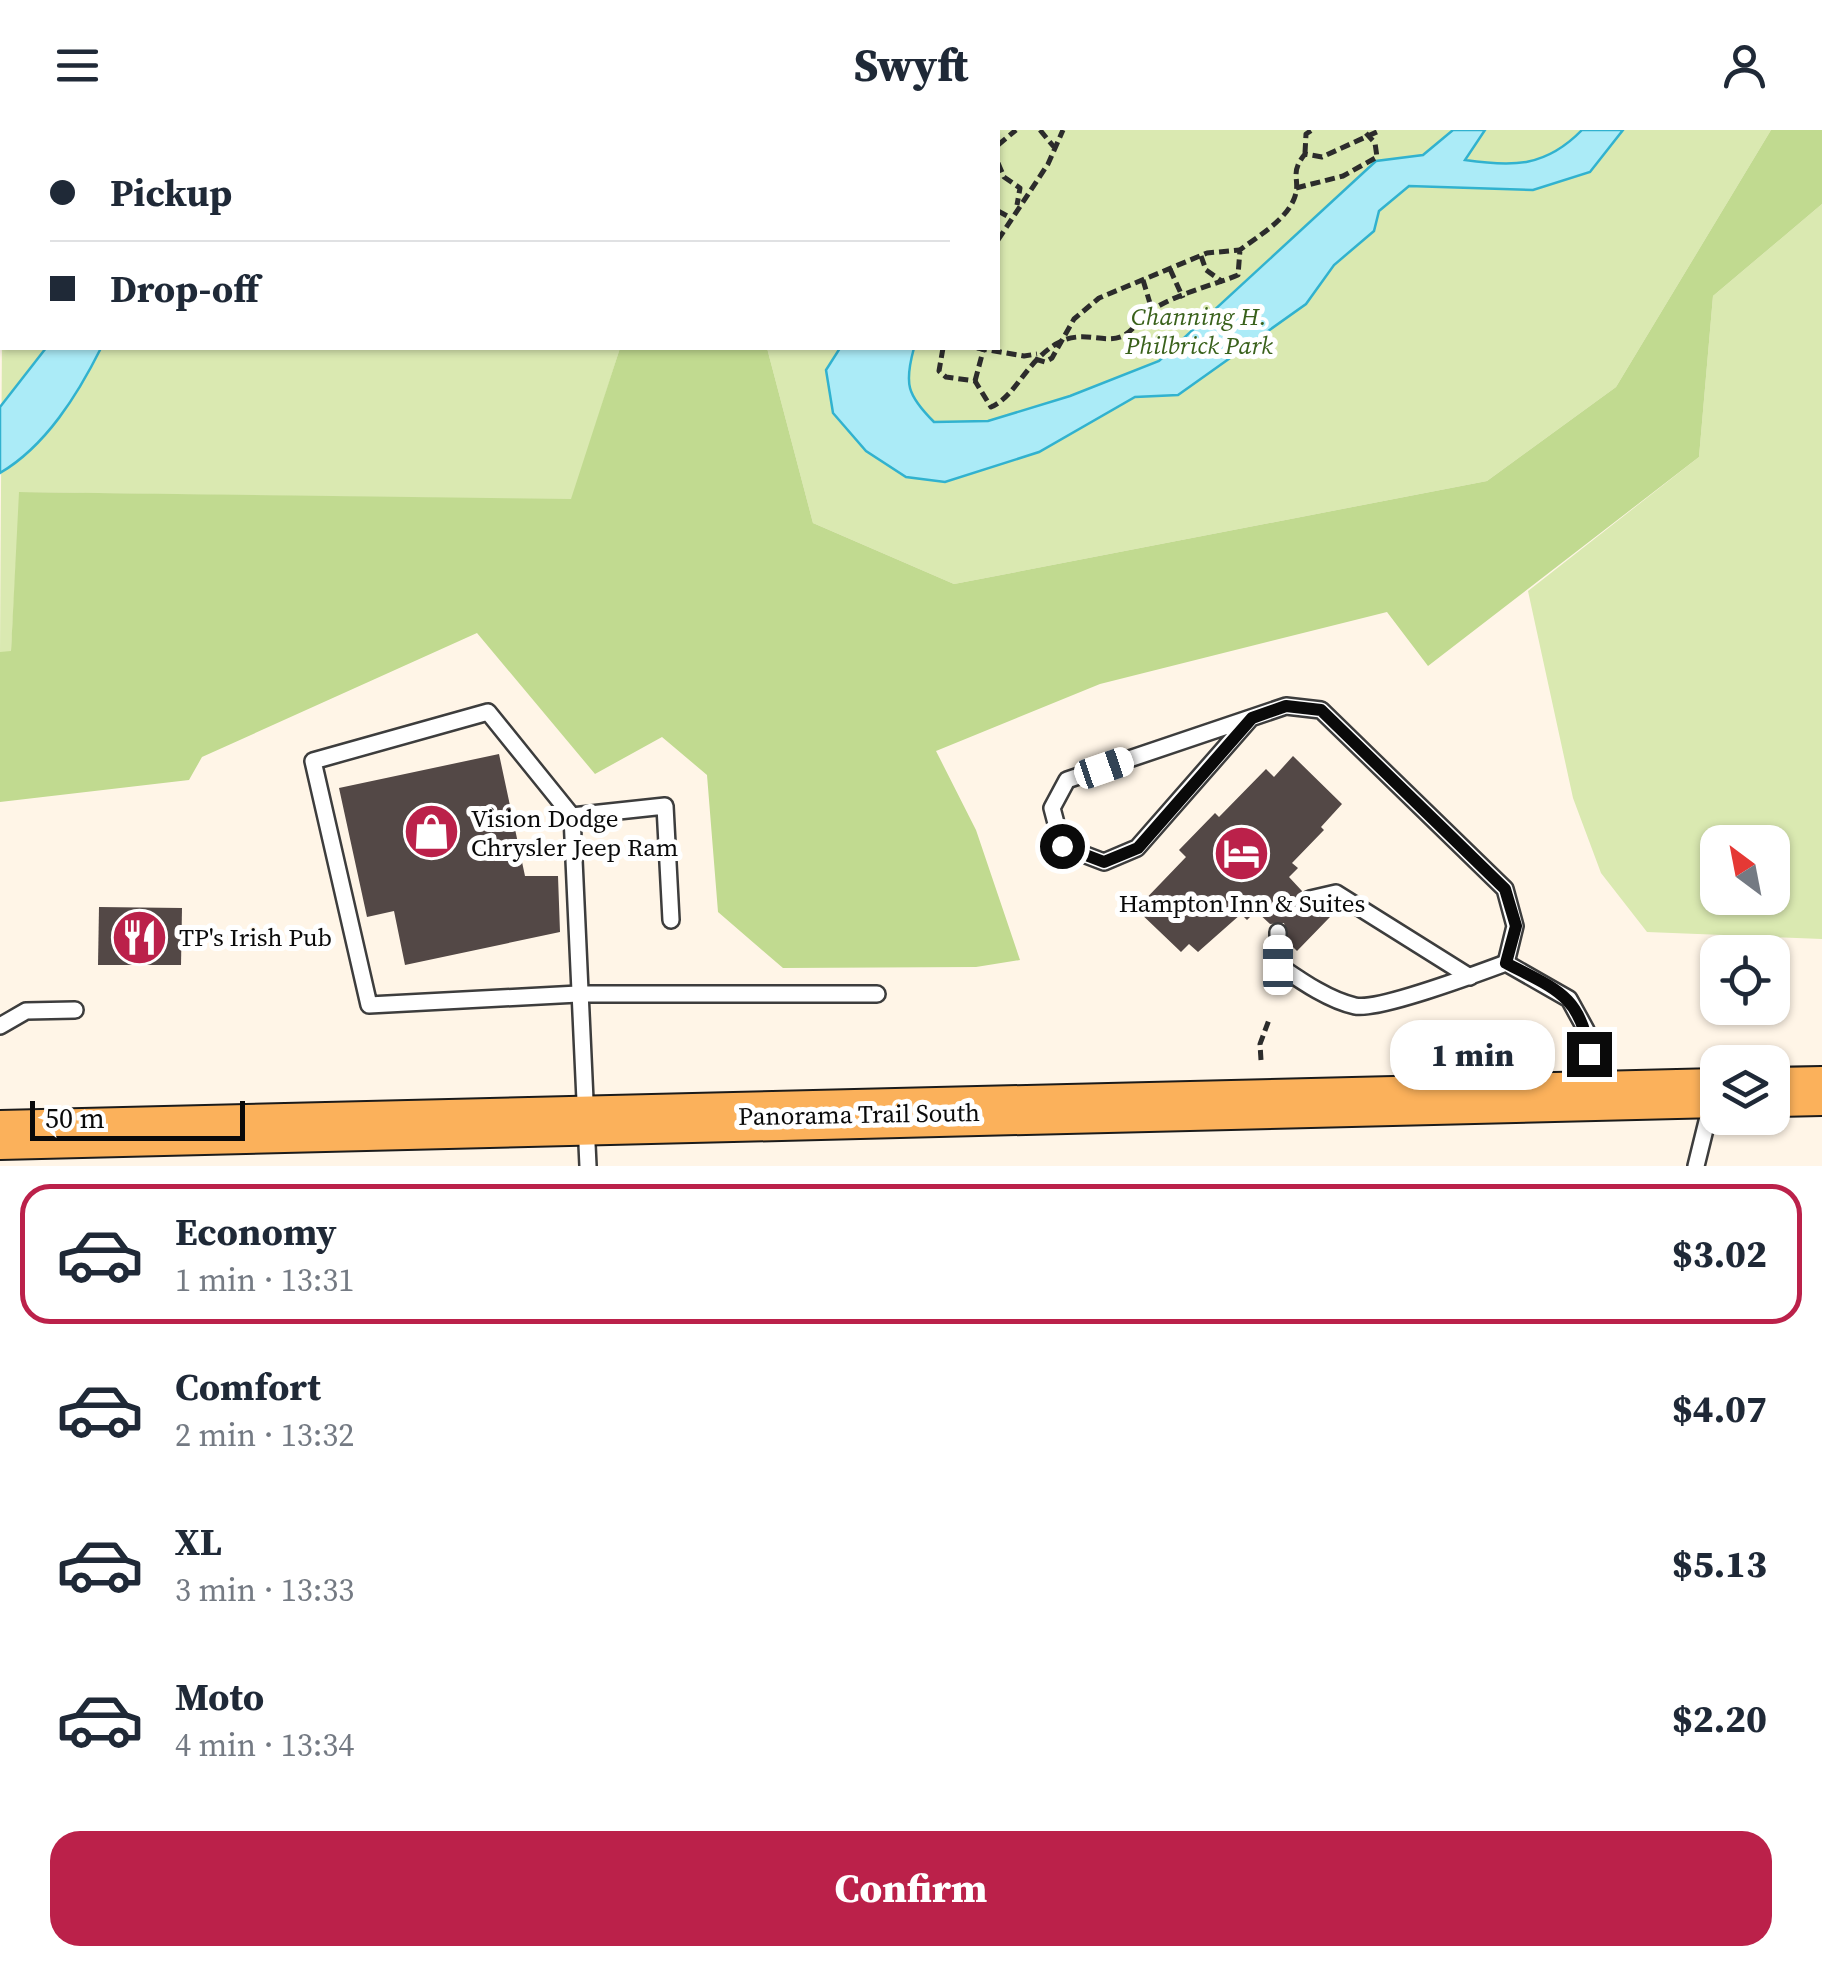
<!DOCTYPE html>
<html lang="en">
<head>
<meta charset="utf-8">
<style>
  body { margin:0; font-family:"Source Serif 4",serif; background:#f2f2f3; color:#1f2937; height:100vh; display:flex; flex-direction:column; font-size:38px; white-space:nowrap }
  * { box-sizing:border-box; margin:0 }
  p { font-size:32px; color:#747a83 }
  .icon { flex:none; width:55px; height:55px; fill:none; stroke:currentColor; stroke-width:2; stroke-linecap:round; stroke-linejoin:round }
  .map { position:relative; height:1036px; overflow:hidden }
  .details { display:flex; flex-direction:column; background:#fff; flex:1 }
  .details>* { flex:none }
  .hud { position:absolute; left:0px; top:0px; width:1000px; height:220px; box-shadow:0 2px 8px #0004; display:grid; align-content:center; height:220px; padding:0 50px; background:#fff }
  .needle { width:65px; rotate:328deg }
  .controls { position:absolute; left:1700px; top:695px; display:grid; gap:20px }
  .controls a { display:grid; place-items:center; width:90px; height:90px; border-radius:20px; background:#fff; box-shadow:0 2px 8px #0004; font-size:50px }
  .scale { position:absolute; left:30px; bottom:25px; width:215px; box-sizing:border-box; padding-left:10px; border:5px solid #0a0a0a; border-top:0; font-size:28px; line-height:35px; white-space:nowrap; color:#0a0a0a; -webkit-text-stroke:8px #fff; paint-order:stroke }
  .end { position:absolute; width:45px; height:45px; margin:-22px; border:12px solid #0a0a0a; background:#fff; box-shadow:0 0 0 5px #fff }
  .from { border-radius:50% }
  .bubble { position:absolute; height:70px; border-radius:30px; background:#fff; box-shadow:0 2px 8px #0004; font-size:32px; font-weight:800; line-height:70px; text-align:center }
  .car { position:absolute; width:30px; height:60px; margin:-30px -15px; border-radius:12px; box-shadow:0 0 8px 2px #0007; background:linear-gradient(#fff 24%,#345 0 40%,#fff 0 76%,#345 0 86%,#fff 0) }
  .hud b { display:flex; align-items:center; gap:35px; height:95px; font-size:38px }
  .hud b+b { border-top:2px solid #e0e1e3 }
  .hud i { width:25px; height:25px; background:#1f2937 }
  ul { padding:18px 0 0; list-style:none }
  li { display:flex; align-items:center; gap:30px; height:140px; margin:0 20px 15px; padding:0 30px; border:5px solid transparent; border-radius:30px }
  li div { flex:1 }
  li b { display:block; font-size:38px }
  li em { font-style:normal; font-weight:800 }
  li.selected { border-color:#bb214a }
  li>.icon { width:90px; height:90px; stroke-width:1.5 }
  .cta { display:flex; gap:20px; margin-top:auto; padding:20px 50px }
  .cta a { flex:1; height:115px; border-radius:30px; background:#bb214a; color:#fff; font-size:40px; font-weight:800; line-height:115px; text-align:center }
  header { display:flex; justify-content:space-between; align-items:center; height:130px; padding:0 50px; background:#fff; font-size:45px; font-weight:800 }
  .map>svg:first-child { display:block }
  .green { fill:#dae9b1; fill-rule:evenodd }
  .forest { fill:#c1da90 }
  .water { fill:#abebf7; stroke:#31b2cf; stroke-width:2.5 }
  .building { fill:#534846 }
  .lines { fill:none; stroke-linecap:round; stroke-linejoin:round }
  .lane-casing { stroke:#3d3d3d; stroke-width:20 }
  .primary-casing { stroke:#1b1b1b; stroke-width:52 }
  .path { stroke:#2c2c2c; stroke-width:5; stroke-dasharray:10 5; stroke-linecap:butt }
  .lane { stroke:#fff; stroke-width:15 }
  .primary { stroke:#fbb15b; stroke-width:48 }
  .route { stroke:#0a0a0a; stroke-width:12 }
  .labels { text-anchor:middle; stroke-width:10; stroke-linejoin:round; paint-order:stroke }
  .park-label { font-size:25px; font-style:italic; fill:#39611b; stroke:#fff }
  .poi-label { font-size:25px; fill:#0a0a0a; stroke:#fff; text-anchor:start }
  .street-label { font-size:25px; fill:#0a0a0a; stroke:#fff }
</style>
</head>
<body>
<header><svg class="icon" aria-label="menu" viewBox="0 0 24 24"><path d="M4 6h16M4 12h16M4 18h16"/></svg>Swyft<svg class="icon" aria-label="person" viewBox="0 0 24 24"><circle cx="12" cy="8" r="4"/><path d="M4 21q1-7 8-7t8 7"/></svg></header>
<div class="map">
<svg width="1822" height="1036" viewBox="0 0 1822 1036">
  <rect width="100%" height="100%" fill="#fff5e7"/>
  <g class="green">
    <polygon points="188,0 1771,0 1616,257 1487,351 954,454 813,393 767,218 998,218 998,2 185,2"/>
    <path d="M1822,74V809L1647,802L1601,743L1573,668L1528,461L1699,327L1713,166ZM1718,712H1772V768H1718Z"/>
    <polygon points="2,205 2,218 620,218 572,370 20,362 11,522 0,522"/>
  </g>
  <polygon class="forest" points="1771,0 1822,0 1822,74 1713,166 1699,327 1428,536 1387,482 1100,554 936,621 976,700 1020,830 976,837 783,838 718,782 707,645 662,607 595,644 477,503 202,627 189,650 0,672 0,522 11,521 19,362 571,369 620,218 767,218 813,393 954,454 1487,351 1616,257"/>
  <g class="water">
    <path d="M1453,0H1485L1465,30C1514,37 1546,37 1582,0H1623L1590,42L1533,60L1409,56L1379,81L1374,101L1334,135L1306,174L1178,265L1135,267L1039,322L945,352L906,347L866,321L833,283L826,240L840,218H914C904,254 907,265 934,292L988,291L1070,266L1159,231L1376,31L1423,25Z"/>
    <path d="M46,218H101C78,264 46,316 0,343V277Z"/>
  </g>
  <g class="building">
    <polygon points="499,624 525,746 558,746 560,802 405,835 394,781 367,787 339,658"/>
    <polygon points="1293,626 1342,674 1321,697 1324,700 1292,733 1298,738 1289,747 1302,761 1299,771 1303,777 1320,778 1330,787 1297,821 1289,813 1284,793 1270,794 1256,781 1247,790 1241,784 1198,822 1189,814 1181,822 1136,779 1186,727 1179,720 1215,683 1219,687 1266,639 1274,647"/>
    <polygon points="99,777 182,778 181,835 98,835"/>
  </g>
  <g class="lines">
    <defs>
      <g id="lane">
        <polyline points="1251,588 1137,718 1104,732 1062,716 1052,678 1067,650 1286,576 1321,580 1505,759 1515,796 1506,833"/>
        <polyline points="572,686 488,582 313,631 369,875 578,864 877,864"/>
        <polyline points="1310,769 1336,763 1470,847"/>
        <path d="M1278,802V835C1300,850 1328,870 1355,876C1378,881 1479,843 1506,833L1569,869L1586,900L1594,962"/>
        <polyline points="0,896 26,881 75,880"/>
        <polyline points="588,1036 572,686 665,676 671,790"/>
        <polyline points="1696,1036 1713,967"/>
      </g>
      <g id="primary">
        <polyline points="1772,962 1822,961"/>
        <polyline points="0,1005 1718,963"/>
      </g>
    </defs>
    <use href="#lane" class="lane-casing"/>
    <use href="#primary" class="primary-casing"/>
    <g class="path">
      <polyline points="68,0 70,2"/>
      <polyline points="1040,0 1054,17"/>
      <polyline points="44,2 48,0"/>
      <polyline points="111,2 112,0"/>
      <polyline points="995,2 995,0"/>
      <polyline points="998,15 1016,0"/>
      <polyline points="1305,23 1306,4 1312,0"/>
      <polyline points="0,30 2,28"/>
      <polyline points="998,33 1004,47 1020,58 1017,75"/>
      <polyline points="1296,58 1343,46 1377,27 1375,13 1363,0"/>
      <polyline points="998,81 1011,88"/>
      <polyline points="998,110 1048,34 1063,0"/>
      <polyline points="1201,126 1206,140 1223,152"/>
      <polyline points="1170,139 1183,168"/>
      <polyline points="1143,150 1152,180"/>
      <polyline points="0,175 2,176"/>
      <path d="M943,218L939,241L946,247L975,251L991,277C1015,267 1026,232 1056,214C1083,198 1103,215 1123,206C1134,200 1141,187 1152,180C1176,164 1211,156 1238,145L1240,120C1258,106 1285,91 1294,69C1302,49 1288,45 1305,24L1322,27L1381,0"/>
      <polyline points="977,218 1024,226 1037,224"/>
      <polyline points="1035,229 1045,232 1052,228 1074,189 1099,168 1207,123 1240,120"/>
      <polyline points="975,251 983,221"/>
      <polyline points="1261,930 1260,914 1270,887"/>
    </g>
    <use href="#lane" class="lane"/>
    <use href="#primary" class="primary"/>
  </g>
  <g class="lines">
    <path class="route" d="M1062,716L1104,732L1138,718L1252,588L1286,576L1321,580L1505,759L1516,796L1506,833C1553,858 1582,865 1589,924"/>
  </g>
  <defs>
    <symbol id="shop-disc" viewBox="-11 -11 22 22"><circle r="9.5" fill="#bb214a" stroke="#fff"/><path d="M-5-2.5h2.3a2.7 3.5 0 0 1 5.4 0H5L5.5 6h-11ZM-1.5-2.5h3a1.5 2.3 0 0 0-3 0Z" fill="#fff"/></symbol>
    <symbol id="hotel-disc" viewBox="-11 -11 22 22"><circle r="9.5" fill="#bb214a" stroke="#fff"/><path d="M-6-4.5h1.5V1H6V5H4.5V3h-9V5H-6ZM-4 0a1.8 1.8 0 1 1 3.6 0ZM.5 0V-2.5h3Q6-2.5 6 0Z" fill="#fff"/></symbol>
    <symbol id="restaurant-disc" viewBox="-11 -11 22 22"><circle r="9.5" fill="#bb214a" stroke="#fff"/><path d="M-5-6h1v4h1v-4h1v4h1v-4h1v5L-1.5 .5V6h-2V.5L-5-1ZM5-6V6H3V1.5H1.5Q1.5-4 5-6Z" fill="#fff"/></symbol>
  </defs>
  <g fill-rule="evenodd">
    <use href="#shop-disc" x="400" y="670" width="63" height="63"/>
    <use href="#hotel-disc" x="1210" y="692" width="63" height="63"/>
    <use href="#restaurant-disc" x="108" y="776" width="63" height="63"/>
  </g>
  <g class="labels">
    <g class="park-label">
      <text x="1199" y="195">Channing H.<tspan x="1199" dy="29">Philbrick Park</tspan></text>
    </g>
    <g class="poi-label">
      <text x="471" y="697">Vision Dodge<tspan x="471" dy="29">Chrysler Jeep Ram</tspan></text>
      <text x="1242" y="782" text-anchor="middle">Hampton Inn &amp; Suites</text>
      <text x="179" y="816">TP's Irish Pub</text>
    </g>
    <g class="street-label">
      <text transform="translate(859 984) rotate(-1)" y="9">Panorama Trail South</text>
    </g>
  </g>
</svg>
<div class="controls">
<a><svg class="needle" viewBox="-14 -14 28 28"><path d="M0-13l5 13h-10z" fill="#e53935"/><path d="M0 13l5-13h-10z" fill="#747a83"/></svg></a>
<a><svg class="icon" aria-label="locate" viewBox="0 0 24 24"><circle cx="12" cy="12" r="6"/><path d="M12 2v4M12 18v4M2 12h4M18 12h4"/></svg></a>
<a><svg class="icon" aria-label="layers" viewBox="0 0 24 24"><path d="M12 4l9 5-9 5-9-5zM3 14l9 5 9-5"/></svg></a>
</div>
<div class="scale">50 m</div>
<i class="end from" style="left:1062px;top:716px"></i>
<i class="end" style="left:1589px;top:924px"></i>
<div class="bubble" style="left:1390px;top:890px;width:165px">1 min</div>
<i class="car" style="left:1104px;top:638px;rotate:71deg"></i>
<i class="car" style="left:1278px;top:835px;rotate:0deg"></i>
<div class="hud">
<b><i class="from"></i>Pickup</b>
<b><i></i>Drop-off</b>
</div>
</div>
<section class="details">
<ul>
<li class="selected"><svg class="icon" aria-label="car" viewBox="0 0 24 24"><path d="M5 17H2v-5l4-1 3-4h7l3 4 3 1v5h-3M9 17h6M6 11h13"/><circle cx="7" cy="17" r="2"/><circle cx="17" cy="17" r="2"/></svg><div><b>Economy</b><p>1 min · 13:31</p></div><em>$3.02</em></li>
<li><svg class="icon" aria-label="car" viewBox="0 0 24 24"><path d="M5 17H2v-5l4-1 3-4h7l3 4 3 1v5h-3M9 17h6M6 11h13"/><circle cx="7" cy="17" r="2"/><circle cx="17" cy="17" r="2"/></svg><div><b>Comfort</b><p>2 min · 13:32</p></div><em>$4.07</em></li>
<li><svg class="icon" aria-label="car" viewBox="0 0 24 24"><path d="M5 17H2v-5l4-1 3-4h7l3 4 3 1v5h-3M9 17h6M6 11h13"/><circle cx="7" cy="17" r="2"/><circle cx="17" cy="17" r="2"/></svg><div><b>XL</b><p>3 min · 13:33</p></div><em>$5.13</em></li>
<li><svg class="icon" aria-label="car" viewBox="0 0 24 24"><path d="M5 17H2v-5l4-1 3-4h7l3 4 3 1v5h-3M9 17h6M6 11h13"/><circle cx="7" cy="17" r="2"/><circle cx="17" cy="17" r="2"/></svg><div><b>Moto</b><p>4 min · 13:34</p></div><em>$2.20</em></li>
</ul>
<div class="cta"><a>Confirm</a></div>
</section>
</body>
</html>
